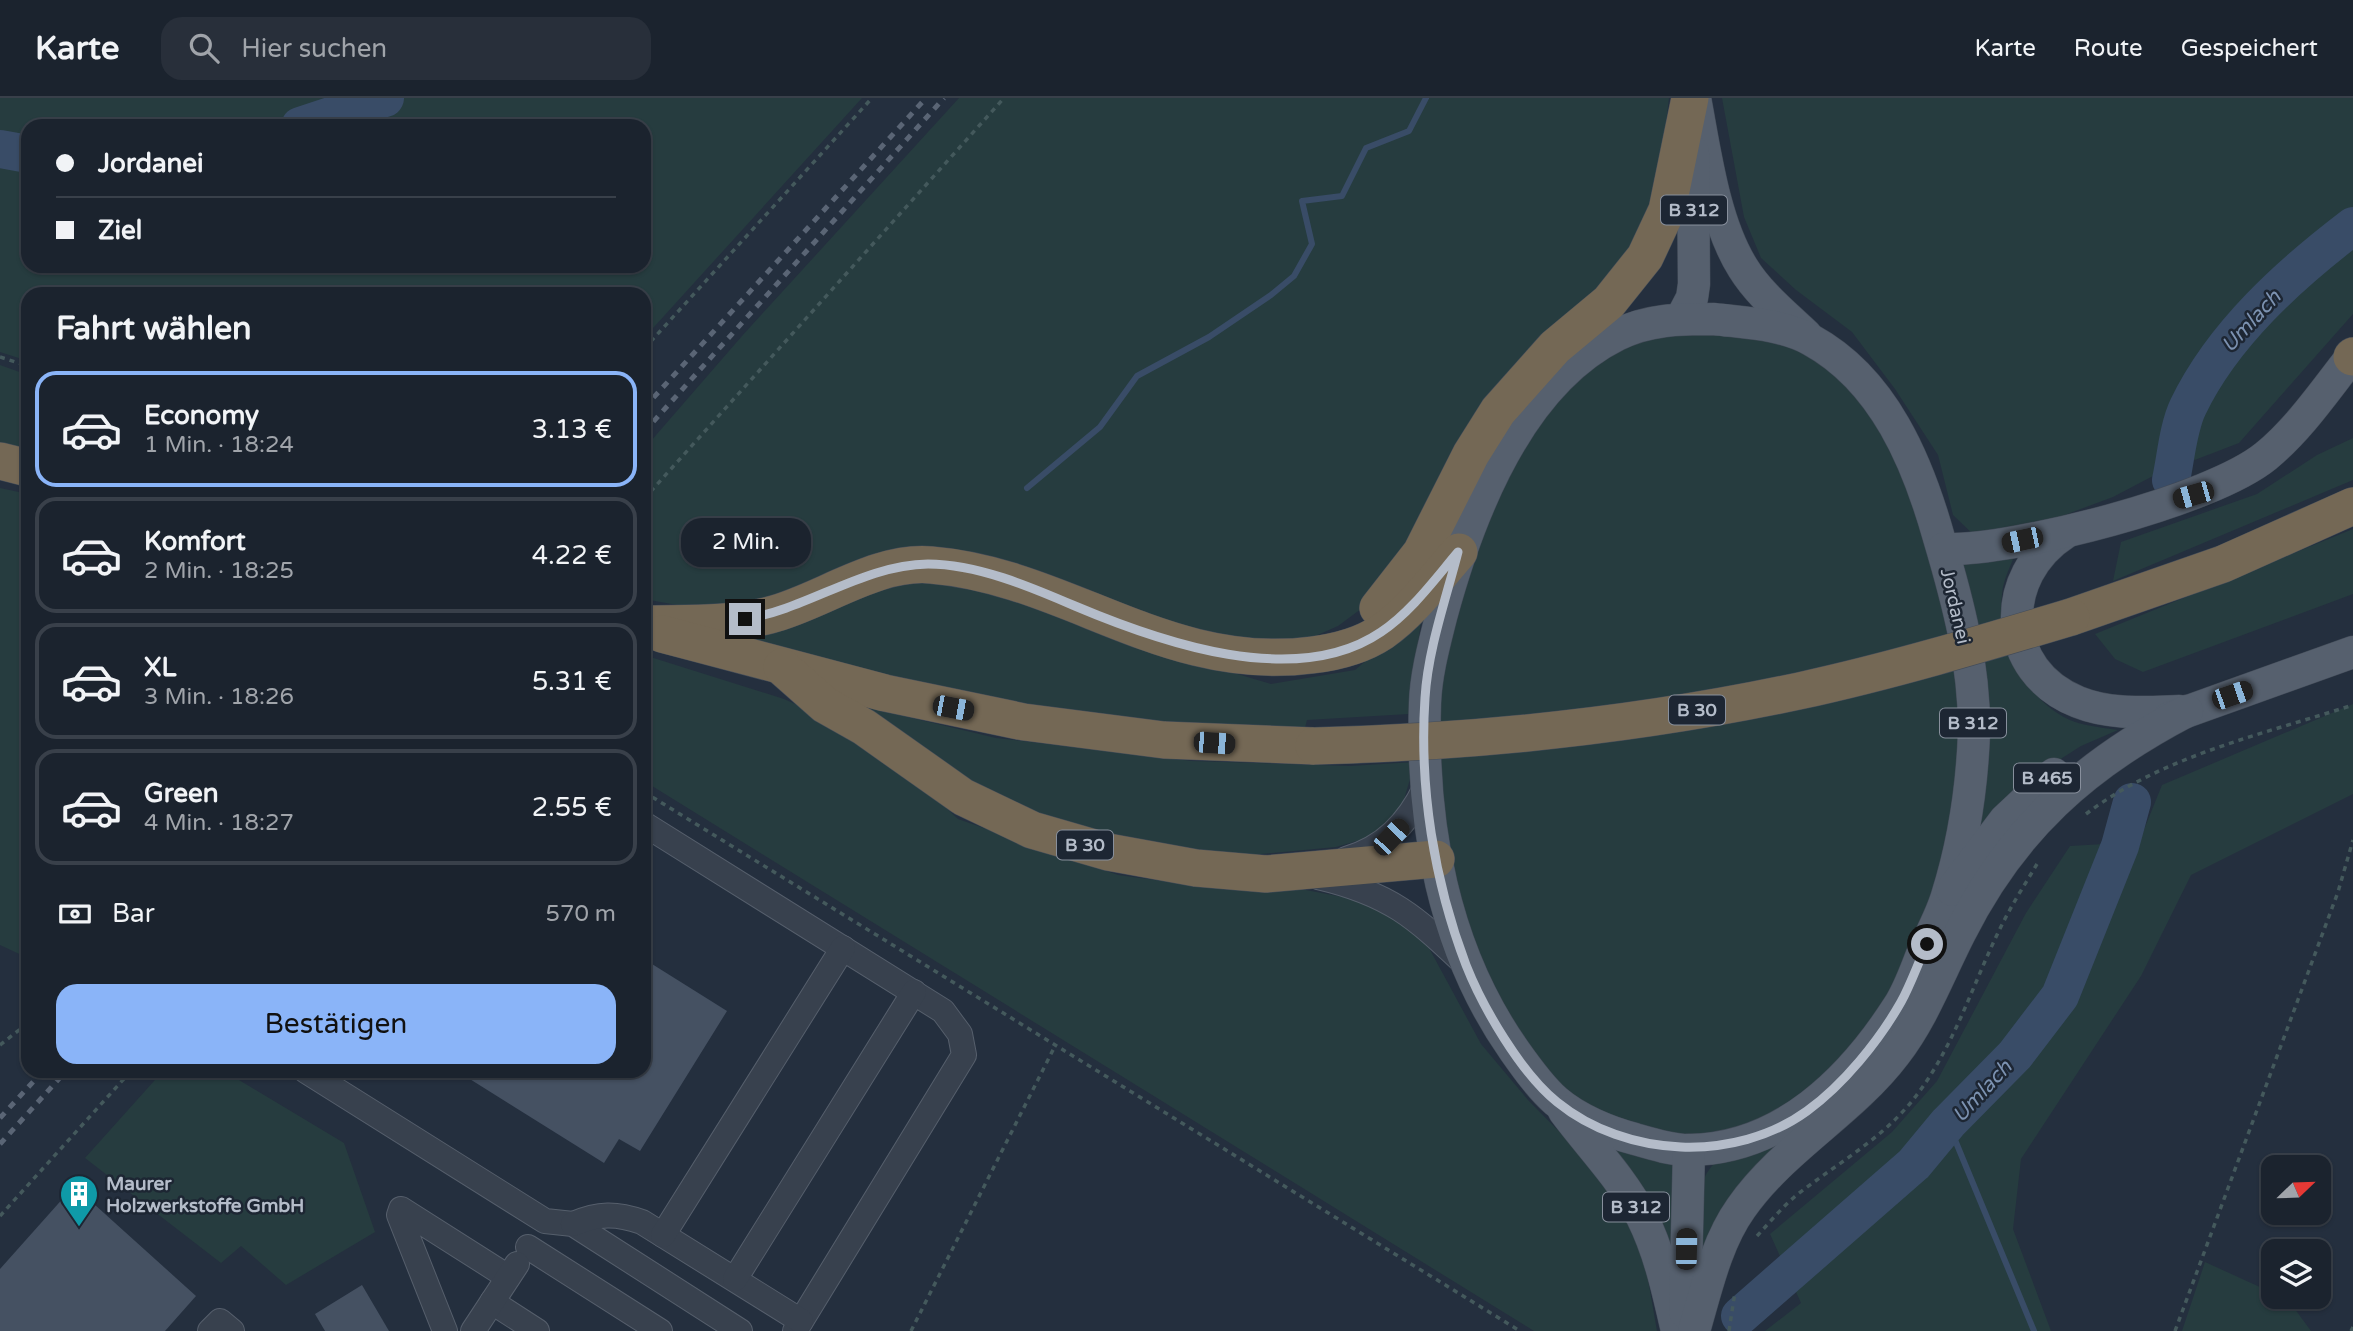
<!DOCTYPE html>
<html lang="de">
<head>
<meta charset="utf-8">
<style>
  body { margin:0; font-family:"Varela Round",sans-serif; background:#282f3a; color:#f1f3f6; height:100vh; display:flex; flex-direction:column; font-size:26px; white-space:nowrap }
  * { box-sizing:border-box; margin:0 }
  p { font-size:23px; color:#a0a4aa }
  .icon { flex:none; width:38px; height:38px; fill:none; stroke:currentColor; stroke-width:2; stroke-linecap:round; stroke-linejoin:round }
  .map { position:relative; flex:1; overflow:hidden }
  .panel { position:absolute; left:21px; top:189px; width:630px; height:791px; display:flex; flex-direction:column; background:#1b232e; border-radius:21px; box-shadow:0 2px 5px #0004,0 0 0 2px #39404a }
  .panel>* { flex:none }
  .guide { position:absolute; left:21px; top:21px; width:630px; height:154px; border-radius:21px; box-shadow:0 2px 5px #0004,0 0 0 2px #39404a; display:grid; align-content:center; height:154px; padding:0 35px; background:#1b232e }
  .needle { width:46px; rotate:67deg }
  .tools { position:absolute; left:2261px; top:1057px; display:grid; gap:14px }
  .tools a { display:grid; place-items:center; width:70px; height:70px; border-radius:14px; background:#1b232e; box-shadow:0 2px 5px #0004,0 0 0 2px #39404a; font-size:35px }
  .end { position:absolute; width:32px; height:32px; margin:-16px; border:9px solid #b4bcc9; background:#111; box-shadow:0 0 0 4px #111 }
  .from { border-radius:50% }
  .bubble { position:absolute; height:49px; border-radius:21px; background:#1b232e; box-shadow:0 2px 5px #0004,0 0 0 2px #39404a; font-size:23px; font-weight:600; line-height:49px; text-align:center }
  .car { position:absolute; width:21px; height:42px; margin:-21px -10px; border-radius:9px; box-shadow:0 0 5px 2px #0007; background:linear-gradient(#222 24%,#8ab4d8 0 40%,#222 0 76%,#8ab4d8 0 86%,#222 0) }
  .guide b { display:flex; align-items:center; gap:24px; height:66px; font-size:26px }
  .guide b+b { border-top:2px solid #39404a }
  .guide i { width:18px; height:18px; background:#f1f3f6 }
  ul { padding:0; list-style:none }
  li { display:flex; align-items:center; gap:21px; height:116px; margin:0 14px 10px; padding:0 21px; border:4px solid #39404a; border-radius:21px }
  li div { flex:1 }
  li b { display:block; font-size:26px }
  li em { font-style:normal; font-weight:600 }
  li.active { border-color:#8ab4f8 }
  li>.icon { width:63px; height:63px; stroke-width:1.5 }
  h2 { padding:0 35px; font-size:32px; line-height:84px }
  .pay { display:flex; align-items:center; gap:18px; height:77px; padding:0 35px; font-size:26px }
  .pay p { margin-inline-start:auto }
  .action { display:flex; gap:14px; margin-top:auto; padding:14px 35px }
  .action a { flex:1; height:80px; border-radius:21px; background:#8ab4f8; color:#111; font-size:28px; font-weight:600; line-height:80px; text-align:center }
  header { display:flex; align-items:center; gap:42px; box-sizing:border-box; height:98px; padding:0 35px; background:#1b232e; border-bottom:2px solid #39404a }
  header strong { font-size:33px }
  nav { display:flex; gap:38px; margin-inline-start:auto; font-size:24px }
  .search { width:490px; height:63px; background:#282f3a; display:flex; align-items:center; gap:18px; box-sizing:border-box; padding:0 24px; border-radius:21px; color:#a0a4aa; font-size:26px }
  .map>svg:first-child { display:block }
  .green { fill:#263c3f; fill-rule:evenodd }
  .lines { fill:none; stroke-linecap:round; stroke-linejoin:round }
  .stream { stroke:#394c67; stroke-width:6 }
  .river { stroke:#394c67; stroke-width:38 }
  .building { fill:#455162 }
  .minor-casing { stroke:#565f6c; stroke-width:26 }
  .major-casing { stroke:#414a57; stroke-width:33 }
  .highway-casing { stroke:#434c59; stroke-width:38 }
  .path { stroke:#44595c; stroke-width:3.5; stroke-dasharray:5 5; stroke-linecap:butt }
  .minor { stroke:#38414e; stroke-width:24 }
  .major { stroke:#56606e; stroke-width:32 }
  .highway { stroke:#746855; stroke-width:37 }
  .rail { stroke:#5a6575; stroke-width:5; stroke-dasharray:7 7; stroke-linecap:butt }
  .highway-bridge-casing { stroke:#434c59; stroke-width:38; stroke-linecap:butt }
  .highway-bridge { stroke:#746855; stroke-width:37 }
  .route { stroke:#b4bcc9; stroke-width:9 }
  .labels { text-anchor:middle; stroke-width:5; stroke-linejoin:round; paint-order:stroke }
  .shield { fill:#1d2633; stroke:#878f9c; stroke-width:2 }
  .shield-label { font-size:18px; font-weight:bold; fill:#b4bcc9 }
  .street-label { font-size:19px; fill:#b4bcc9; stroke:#1d2633 }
  .poi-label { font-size:19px; font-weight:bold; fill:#b4bcc9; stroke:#1d2633; text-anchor:start }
  .water-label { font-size:21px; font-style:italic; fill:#7c92b1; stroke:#1d2633 }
</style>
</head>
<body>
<header>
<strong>Karte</strong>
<div class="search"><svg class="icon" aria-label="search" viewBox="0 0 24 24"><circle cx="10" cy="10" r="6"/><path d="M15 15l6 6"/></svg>Hier suchen</div>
<nav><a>Karte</a><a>Route</a><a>Gespeichert</a></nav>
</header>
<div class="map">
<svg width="2353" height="1233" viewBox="0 0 2353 1233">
  <rect width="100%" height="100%" fill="#242f3e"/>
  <g class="green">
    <path d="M0,0H862L644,240V196H28V263L0,254ZM28,28H644V168H28Z"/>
    <polygon points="959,0 1669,0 1658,92 1643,144 1369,505 1338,528 1304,543 1242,549 1014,468 699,511 644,501 644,351 742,238"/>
    <polygon points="1722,0 2353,0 2353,216 2239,345 2153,378 2113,399 2019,434 1977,440 1953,417 1938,357 1895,291 1852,234 1796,192 1761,160 1744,119"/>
    <polygon points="1691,228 1790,243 1836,275 1889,339 1955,526 1963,654 1938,788 1895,890 1863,940 1788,1013 1698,1041 1611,1023 1569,995 1537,965 1470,852 1434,691 1442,547 1497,389 1561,297 1612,253"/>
    <polygon points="0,267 28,277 28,354 0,348"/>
    <polygon points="2353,340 2353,382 2113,483 2121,444 2257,396 2317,357"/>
    <polygon points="0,390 28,396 28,860 0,847"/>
    <polygon points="2353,431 2353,496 2143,574 2115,561 2095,536"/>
    <path d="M2014,459C2010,469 2005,479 2003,489C1994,540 2026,606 2075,624C2088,628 2104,630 2118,632L2081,648L2045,671L1980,737L1974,732L1973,506L1963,464L1985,465Z"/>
    <path d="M908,480L979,484L1133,545L1271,586L1355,572L1422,515L1409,616L1307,622L1305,630C1204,631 1102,623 1002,606C918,591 835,566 752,546L755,535Z"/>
    <polygon points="644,557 784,601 837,625 900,667 958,721 1118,777 1231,792 1306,792 1353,801 1390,816 1429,850 1481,946 1528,1002 1603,1078 1642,1147 1657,1233 1534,1233 644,683"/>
    <polygon points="2353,606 2353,696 2191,777 2141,878 2021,1061 2013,1131 2051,1233 1765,1233 1801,1205 1770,1136 1892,1034 1937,983 2026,815 2070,748 2139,744 2162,687"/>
    <polygon points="862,608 996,640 1192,663 1350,668 1415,664 1403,705 1378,737 1336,749 1250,757 1188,754 1093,740 1009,712"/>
    <polygon points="163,973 187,973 202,981 209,973 224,973 344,1045 375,1134 286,1187 241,1148 221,1165 85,1060"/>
    <polygon points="1597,1033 1681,1057 1682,1187"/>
    <path d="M1773,1043L1780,1045L1703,1170C1700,1130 1685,1075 1731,1054C1743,1048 1760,1047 1773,1043Z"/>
    <polygon points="2205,1164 2273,1195 2273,1199 2289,1203 2311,1233 2182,1233"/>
  </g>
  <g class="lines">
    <g class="stream">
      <polyline points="1027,390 1100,329 1137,278 1209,239 1271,197 1294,178 1312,146 1302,103 1342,98 1366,50 1409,33 1426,0"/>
      <polyline points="1948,1025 2034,1233"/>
    </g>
    <g class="river">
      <polyline points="300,28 385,0"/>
      <polyline points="0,51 28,56"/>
      <path d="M2171,382C2176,359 2178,330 2188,309C2223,236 2290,176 2353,128"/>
      <polyline points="1740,1218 1914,1066 1948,1025 2015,957 2060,898 2120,748 2132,704"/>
    </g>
  </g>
  <g class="building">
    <polygon points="644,861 727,913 640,1053 619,1041 604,1065 457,973 644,973"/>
    <polygon points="74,1088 196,1198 165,1233 0,1233 0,1171"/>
    <polygon points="362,1187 389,1233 325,1233 315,1216"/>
  </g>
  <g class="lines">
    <defs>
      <g id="minor">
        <polyline points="644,726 943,913 960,936 964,957 795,1233"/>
        <path d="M1346,761C1384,750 1408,725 1425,690"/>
        <path d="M1318,779C1391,796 1415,819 1467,868"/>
        <polyline points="306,973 545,1123 573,1126 740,1233"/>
        <path d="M573,1126C599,1115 616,1115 642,1124L801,1223"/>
        <polyline points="663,1137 843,850"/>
        <polyline points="528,1149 660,1233"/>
        <polyline points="735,1181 914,894"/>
        <polyline points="492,1204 537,1233"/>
        <polyline points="210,1233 220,1223 232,1233"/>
        <polyline points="445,1233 399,1117 401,1111 508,1179"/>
        <polyline points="473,1233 517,1166"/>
      </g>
      <g id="major">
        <path d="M1695,0C1705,53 1714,124 1743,170C1759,196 1784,216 1806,237"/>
        <polyline points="1681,221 1692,200 1694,186 1693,54"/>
        <path d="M1714,221C1746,225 1782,226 1811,242C1884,282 1918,365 1939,440C1958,504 1975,568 1974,635C1972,688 1963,747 1947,798C1942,815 1933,832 1925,849C1917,868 1910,891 1898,909C1851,982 1782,1051 1689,1052C1671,1052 1652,1046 1635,1041C1608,1034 1577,1021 1556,1003C1540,989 1526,969 1514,952C1443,851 1421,726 1425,605C1426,576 1434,547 1441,519C1468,419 1518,286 1617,237C1648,221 1681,221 1714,221Z"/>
        <path d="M2065,435C1998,478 2000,573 2078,604C2110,617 2145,614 2179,613"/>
        <path d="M1943,451C2015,453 2211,403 2266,358C2300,330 2326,291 2353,257"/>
        <polyline points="2169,620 2353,554"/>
        <polyline points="1952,792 2005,722 2054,676"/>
        <path d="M1564,1013C1590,1048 1622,1080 1642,1119C1660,1155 1668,1194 1677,1233"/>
        <polyline points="1685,1214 1689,1052"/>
        <path d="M1694,1233C1706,1192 1716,1145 1741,1110C1783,1050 1851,1014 1895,956C1923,920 1939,876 1960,835C2012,731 2085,666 2187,613"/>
      </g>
      <g id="highway">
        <polyline points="2352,259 2353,258"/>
        <polyline points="0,363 28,370"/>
        <polyline points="1378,510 1421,455 1471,356 1498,313 1555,249 1609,204 1645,159 1667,112 1690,0"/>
        <polyline points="2071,519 2223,466 2353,408"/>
        <path d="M644,526C686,525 729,527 770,517C821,504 876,462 931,467C1067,478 1166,576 1312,557C1337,554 1361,548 1382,534C1412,513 1435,481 1459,454"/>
        <polyline points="662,536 885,595 1024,624 1164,642 1314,648"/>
        <polyline points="782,569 825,607 864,629 963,699 1032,732 1108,754 1196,770 1266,776 1436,761"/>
      </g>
    </defs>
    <use href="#minor" class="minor-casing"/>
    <use href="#major" class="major-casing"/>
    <use href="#highway" class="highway-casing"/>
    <g class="path">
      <polyline points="644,251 872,0"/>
      <polyline points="0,259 28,268"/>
      <polyline points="644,401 1004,0"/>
      <polyline points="644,694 1520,1233"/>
      <path d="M2086,716C2162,658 2264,636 2353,607"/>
      <polyline points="0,947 28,925"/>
      <polyline points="0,1118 131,973"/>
      <path d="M1757,1138C1770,1124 1783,1108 1798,1096C1839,1064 1884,1040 1916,998C1958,943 1975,877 2007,817C2016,800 2027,783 2037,766"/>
      <polyline points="911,1233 1055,948"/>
      <polyline points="1729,1233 1735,1194"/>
      <polyline points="2175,1233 2338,794 2353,742"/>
      <polyline points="2351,1233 2353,1229"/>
    </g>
    <use href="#minor" class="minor"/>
    <use href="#major" class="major"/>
    <use href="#highway" class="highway"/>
    <g class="rail">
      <polyline points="644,310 926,0"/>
      <polyline points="644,334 944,0"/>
      <polyline points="0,1020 43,973"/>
      <polyline points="0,1046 66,973"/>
    </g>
    <defs>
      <path id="highway-bridge" d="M1314,648C1476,644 1640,627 1799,593C1891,573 1981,546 2071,519"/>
    </defs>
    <use href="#highway-bridge" class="highway-bridge-casing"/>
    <use href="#highway-bridge" class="highway-bridge"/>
  </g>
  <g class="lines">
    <path class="route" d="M745,521C808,511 863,467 928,466C977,466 1031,489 1075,508C1160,544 1296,592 1381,534C1411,514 1435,481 1458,454C1446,501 1428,551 1425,600C1419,690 1434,783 1466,867C1483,910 1521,975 1557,1004C1626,1060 1735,1065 1807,1013C1843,987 1879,943 1901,904C1911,886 1918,865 1927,846"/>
  </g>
  <defs>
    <symbol id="building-pin" viewBox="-11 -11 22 30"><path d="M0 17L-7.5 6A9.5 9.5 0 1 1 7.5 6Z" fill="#0f9aa8" stroke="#1d2633"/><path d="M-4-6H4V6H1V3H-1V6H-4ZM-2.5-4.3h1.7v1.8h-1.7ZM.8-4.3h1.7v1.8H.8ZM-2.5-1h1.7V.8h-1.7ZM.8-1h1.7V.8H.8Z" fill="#fff"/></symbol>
  </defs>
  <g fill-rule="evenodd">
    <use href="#building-pin" x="57" y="1074" width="44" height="60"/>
  </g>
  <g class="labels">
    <g class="shield">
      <rect x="1661" y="97.5" width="66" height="29" rx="5"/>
      <rect x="1669" y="597.5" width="56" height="29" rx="5"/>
      <rect x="1940" y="610.5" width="66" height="29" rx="5"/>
      <rect x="2014" y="665.5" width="66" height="29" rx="5"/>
      <rect x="1057" y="732.5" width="56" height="29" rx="5"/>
      <rect x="1603" y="1094.5" width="66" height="29" rx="5"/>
    </g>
    <g class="shield-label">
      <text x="1694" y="118">B 312</text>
      <text x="1697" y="618">B 30</text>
      <text x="1973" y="631">B 312</text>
      <text x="2047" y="686">B 465</text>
      <text x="1085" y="753">B 30</text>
      <text x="1636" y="1115">B 312</text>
    </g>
    <g class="street-label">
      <text transform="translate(1956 508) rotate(77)" y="7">Jordanei</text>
    </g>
    <g class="poi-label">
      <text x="106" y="1092">Maurer<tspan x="106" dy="22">Holzwerkstoffe GmbH</tspan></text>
    </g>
    <g class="water-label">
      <text transform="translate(2251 223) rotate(-47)" y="7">Umlach</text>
      <text transform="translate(1982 993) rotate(-47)" y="7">Umlach</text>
    </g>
  </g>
</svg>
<div class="tools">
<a><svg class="needle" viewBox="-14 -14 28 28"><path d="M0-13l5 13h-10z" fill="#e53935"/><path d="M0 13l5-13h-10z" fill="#a0a4aa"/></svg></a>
<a><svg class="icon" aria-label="layers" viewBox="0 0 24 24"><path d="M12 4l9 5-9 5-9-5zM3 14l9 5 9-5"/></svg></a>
</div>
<i class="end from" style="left:1927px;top:846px"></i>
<i class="end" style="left:745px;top:521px"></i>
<div class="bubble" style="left:681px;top:420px;width:130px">2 Min.</div>
<i class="car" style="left:2193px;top:397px;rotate:254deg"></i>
<i class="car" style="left:2022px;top:442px;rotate:258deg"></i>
<i class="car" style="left:2232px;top:597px;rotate:71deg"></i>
<i class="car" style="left:953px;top:610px;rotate:101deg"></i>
<i class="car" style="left:1214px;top:645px;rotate:94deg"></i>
<i class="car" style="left:1391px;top:739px;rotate:44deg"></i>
<i class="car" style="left:1686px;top:1151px;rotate:1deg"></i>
<div class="guide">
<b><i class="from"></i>Jordanei</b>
<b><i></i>Ziel</b>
</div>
<section class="panel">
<h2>Fahrt wählen</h2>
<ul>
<li class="active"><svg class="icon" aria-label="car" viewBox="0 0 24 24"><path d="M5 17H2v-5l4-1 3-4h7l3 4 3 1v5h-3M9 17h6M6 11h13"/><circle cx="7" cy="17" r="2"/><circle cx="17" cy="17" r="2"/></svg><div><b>Economy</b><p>1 Min. · 18:24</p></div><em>3.13 €</em></li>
<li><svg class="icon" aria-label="car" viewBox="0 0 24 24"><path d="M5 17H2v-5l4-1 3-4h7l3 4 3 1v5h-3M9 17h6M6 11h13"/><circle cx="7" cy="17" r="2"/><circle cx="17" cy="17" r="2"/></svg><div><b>Komfort</b><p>2 Min. · 18:25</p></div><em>4.22 €</em></li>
<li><svg class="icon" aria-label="car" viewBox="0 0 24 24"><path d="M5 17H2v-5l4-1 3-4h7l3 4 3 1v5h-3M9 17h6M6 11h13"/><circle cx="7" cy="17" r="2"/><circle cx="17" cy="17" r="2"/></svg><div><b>XL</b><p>3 Min. · 18:26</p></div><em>5.31 €</em></li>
<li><svg class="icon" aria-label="car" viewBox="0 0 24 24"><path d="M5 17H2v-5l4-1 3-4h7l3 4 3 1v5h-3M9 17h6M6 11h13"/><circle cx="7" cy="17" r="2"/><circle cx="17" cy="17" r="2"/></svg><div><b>Green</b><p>4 Min. · 18:27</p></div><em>2.55 €</em></li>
</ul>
<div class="pay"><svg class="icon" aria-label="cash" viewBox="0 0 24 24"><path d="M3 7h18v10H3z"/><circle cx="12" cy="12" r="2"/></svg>Bar<p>570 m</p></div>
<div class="action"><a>Bestätigen</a></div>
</section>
</div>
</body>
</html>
